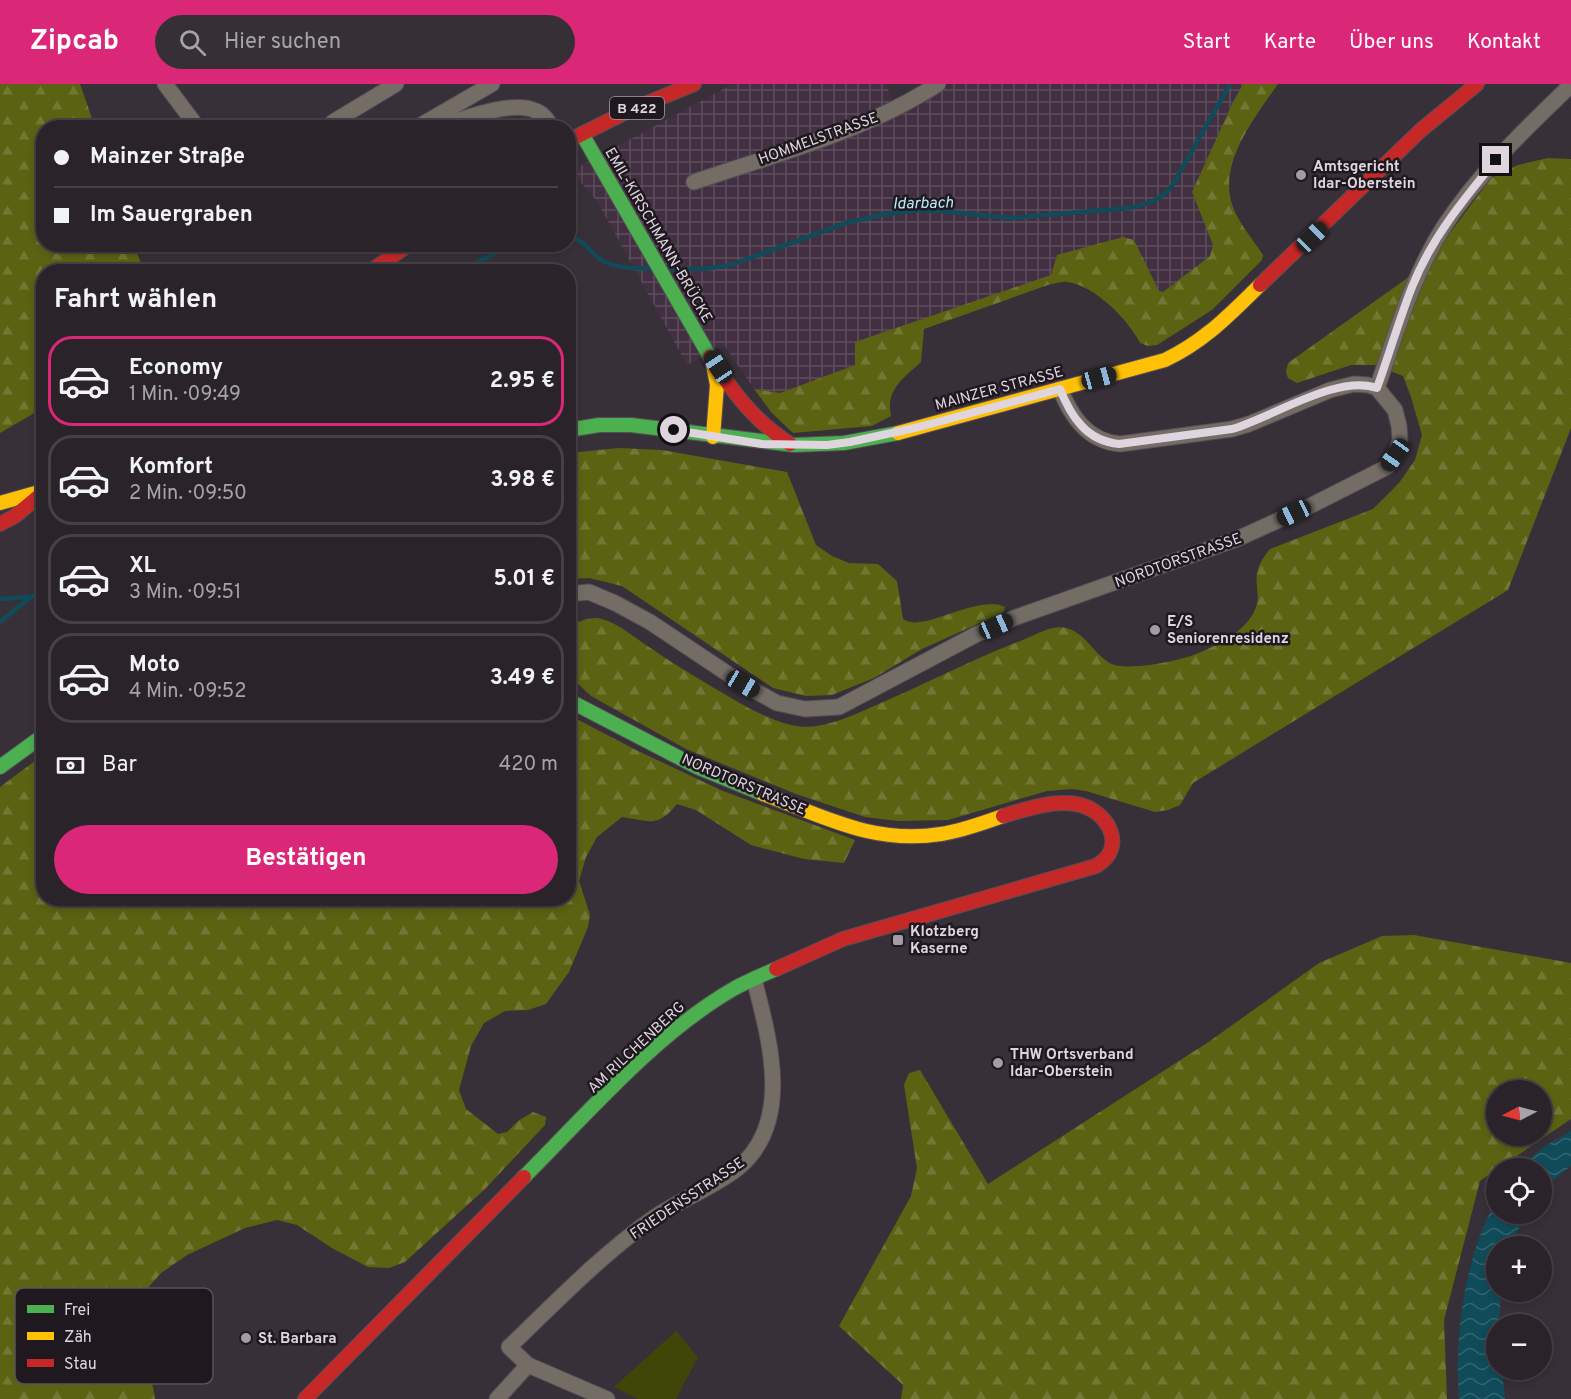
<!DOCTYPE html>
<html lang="de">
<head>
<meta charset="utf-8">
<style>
  body { margin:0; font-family:Overpass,sans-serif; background:#363036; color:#f1f3f6; height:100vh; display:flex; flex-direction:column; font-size:22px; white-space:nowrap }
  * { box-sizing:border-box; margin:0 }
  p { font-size:20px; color:#a5a4a8 }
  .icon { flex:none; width:33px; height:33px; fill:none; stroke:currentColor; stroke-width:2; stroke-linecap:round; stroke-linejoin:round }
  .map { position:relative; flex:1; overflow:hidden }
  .panel { position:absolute; left:36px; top:180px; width:540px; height:642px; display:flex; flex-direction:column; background:#2a242a; border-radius:24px; box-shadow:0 3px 9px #0003,0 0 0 2px #464147 }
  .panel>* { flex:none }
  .guide { position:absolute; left:36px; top:36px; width:540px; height:132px; border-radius:24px; box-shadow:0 3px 9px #0003,0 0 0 2px #464147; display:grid; align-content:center; height:132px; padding:0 18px; background:#2a242a }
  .needle { width:39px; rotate:264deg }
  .controls { position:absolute; left:1486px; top:996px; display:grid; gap:12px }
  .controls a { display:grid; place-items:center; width:66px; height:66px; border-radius:50%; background:#2a242a; box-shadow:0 3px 9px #0003,0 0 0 2px #464147; font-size:30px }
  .end { position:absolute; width:27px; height:27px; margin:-14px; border:8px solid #dfd5df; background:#111; box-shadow:0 0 0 3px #111 }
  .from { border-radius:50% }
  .car { position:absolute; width:18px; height:36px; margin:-18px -9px; border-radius:8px; box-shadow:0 0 4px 2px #0007; background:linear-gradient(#222 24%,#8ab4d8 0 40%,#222 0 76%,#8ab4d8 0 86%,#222 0) }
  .guide b { display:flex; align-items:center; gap:21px; height:57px; font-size:22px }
  .guide b+b { border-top:2px solid #464147 }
  .guide i { width:15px; height:15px; background:#f1f3f6 }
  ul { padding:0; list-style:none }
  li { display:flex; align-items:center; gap:18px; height:90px; margin:0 12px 9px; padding:0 6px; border:3px solid #464147; border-radius:24px }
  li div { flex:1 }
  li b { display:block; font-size:22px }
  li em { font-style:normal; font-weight:700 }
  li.current { border-color:#db2777 }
  li>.icon { width:54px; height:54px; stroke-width:1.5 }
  h2 { padding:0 18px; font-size:27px; line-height:72px }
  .pay { display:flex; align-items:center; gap:15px; height:66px; padding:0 18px; font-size:22px }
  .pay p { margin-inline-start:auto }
  .action { display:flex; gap:12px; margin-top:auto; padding:12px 18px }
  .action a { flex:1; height:69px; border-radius:36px; background:#db2777; color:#fff; font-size:24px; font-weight:700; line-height:69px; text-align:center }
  header { display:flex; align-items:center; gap:36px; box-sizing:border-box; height:84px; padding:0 30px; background:#db2777; color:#fff }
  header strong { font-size:28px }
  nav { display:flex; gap:33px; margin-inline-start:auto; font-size:21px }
  .search { width:420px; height:54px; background:#363036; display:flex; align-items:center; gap:15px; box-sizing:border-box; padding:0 21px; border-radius:33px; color:#a5a4a8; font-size:22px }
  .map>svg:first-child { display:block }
  .industrial { fill:url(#industrial-grid) }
  .forest { fill:url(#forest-firs); fill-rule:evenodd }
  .park { fill:#404508 }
  .water { fill:url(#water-waves) }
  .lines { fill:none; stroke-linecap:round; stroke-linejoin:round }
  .stream { stroke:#104b5a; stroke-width:4.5 }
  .street-casing { stroke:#554f55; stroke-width:17 }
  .fast-casing { stroke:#554f55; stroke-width:16 }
  .slow-casing { stroke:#554f55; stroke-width:16 }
  .jam-casing { stroke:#554f55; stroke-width:16 }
  .street { stroke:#746d66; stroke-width:15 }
  .fast { stroke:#4caf50; stroke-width:14 }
  .slow { stroke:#ffc107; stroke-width:14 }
  .jam { stroke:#c62828; stroke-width:14 }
  .route { stroke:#dfd5df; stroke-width:8 }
  .poi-dot { fill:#a59ba5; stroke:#1f181f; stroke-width:2 }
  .labels { text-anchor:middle; stroke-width:5; stroke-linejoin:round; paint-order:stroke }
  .shield { fill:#1f181f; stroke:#a59ca5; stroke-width:1.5 }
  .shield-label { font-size:14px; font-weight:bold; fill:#dfd5df }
  .street-label { font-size:15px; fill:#dfd5df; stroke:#1f181f }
  .poi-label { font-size:15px; font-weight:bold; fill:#dfd5df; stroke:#1f181f; text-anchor:start }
  .water-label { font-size:16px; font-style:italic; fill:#baedfc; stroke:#1f181f }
  .key { fill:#1f181f; stroke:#595159; stroke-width:1.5 }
  .key-label { font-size:16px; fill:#dfd5df }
</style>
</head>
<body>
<header>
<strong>Zipcab</strong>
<div class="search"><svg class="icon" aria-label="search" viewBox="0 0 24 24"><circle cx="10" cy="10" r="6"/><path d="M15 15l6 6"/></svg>Hier suchen</div>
<nav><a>Start</a><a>Karte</a><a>Über uns</a><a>Kontakt</a></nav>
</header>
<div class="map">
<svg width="1571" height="1315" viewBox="0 0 1571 1315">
  <defs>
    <pattern id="industrial-grid" width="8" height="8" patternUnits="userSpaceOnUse" patternTransform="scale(1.5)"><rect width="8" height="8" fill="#423042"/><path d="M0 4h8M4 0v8" fill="none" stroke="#5d4d5d"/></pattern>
    <pattern id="forest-firs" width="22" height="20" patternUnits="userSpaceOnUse" patternTransform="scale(1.5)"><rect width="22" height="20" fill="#5b6212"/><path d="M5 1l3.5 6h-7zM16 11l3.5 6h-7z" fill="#727834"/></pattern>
    <pattern id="water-waves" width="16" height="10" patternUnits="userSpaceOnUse" patternTransform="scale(1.5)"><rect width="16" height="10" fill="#104b5a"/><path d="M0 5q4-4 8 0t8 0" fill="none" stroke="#326471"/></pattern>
  </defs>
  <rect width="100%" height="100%" fill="#383038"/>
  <polygon class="industrial" points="733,0 886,0 893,18 897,16 903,30 921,21 952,0 1243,0 1233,18 1192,108 1213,161 1210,172 1163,209 1057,171 1051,191 856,273 855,281 780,309 754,305 724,261 687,281 597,117 571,87"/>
  <g class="forest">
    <polygon points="0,0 80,0 95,43 44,44 44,160 134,161 144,187 44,188 43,324 0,349"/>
    <path d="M1243,0H1278C1254,35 1214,83 1235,128C1242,143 1254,157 1263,171L1262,176L1212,226L1157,261L1148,262L1140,259C1129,236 1094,201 1067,198C1062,197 1054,200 1048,201L924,245L921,278C905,293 885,305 891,332L872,342L793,349L772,329L754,305L780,309L855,281V258L1051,191L1057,171L1123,153L1134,156L1159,207L1163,208L1210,172L1213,161L1192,108L1233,18Z"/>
    <path d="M1548,74L1571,75V344L1508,506L1193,699L1180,721L1168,726L1155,728L1086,707L1072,705L1047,707L948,736L898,737L865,733L796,710L686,665L591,612L575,597L569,581L568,550L571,541C581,537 592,532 602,535C620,540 636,555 652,565C672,579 693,591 714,604C738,618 763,634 791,641C819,648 849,633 874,622C921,602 967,578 1015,559C1027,555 1040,547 1053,544C1080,539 1089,565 1108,578C1123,589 1179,577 1196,570C1219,561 1250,546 1257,520C1259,515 1257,508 1257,502C1255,487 1260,477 1270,465L1373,425L1399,399L1415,376L1422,351L1411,313L1403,292L1375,281H1351L1297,299L1288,294L1286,288L1288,279L1406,195L1453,145L1491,94L1518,81Z"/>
    <path d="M619,364L662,366L787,388L816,461L832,472L849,479L878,480L897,497L903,535C923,550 975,510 1005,523L1004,528L922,565L874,594L832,611L806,612L773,604L622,502L589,494L569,495V369Z"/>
    <path d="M569,631L636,666L723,707L855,756L844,779L804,775L751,761L696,726L677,720C658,744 650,737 622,733L597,753L586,773L579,797L590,831L588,843L569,888L546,920L528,926L505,927L484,939L471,962L459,1006L466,1025L498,1050L507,1048L518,1037L533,1028L546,1033L545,1041L485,1105L405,1178L389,1184L368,1183L332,1164L297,1141L277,1136L245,1144L187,1171L161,1189L147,1205L141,1234L155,1315H0V703L43,671L44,814H568Z"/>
    <path d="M1414,851L1571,879V1035L1480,1097L1444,1236L1447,1315H901L903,1301L839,1242L911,1112L917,1084L904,1001L909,989L920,986L988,1100L1210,957L1319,879L1382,852ZM1542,1006V1052H1497V1006Z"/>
  </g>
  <polygon class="park" points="676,1247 698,1273 676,1315 638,1315 614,1303"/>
  <g class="water">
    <polygon points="1571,1047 1571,1082 1548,1100 1542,1110 1542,1084 1519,1084 1544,1063"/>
    <path d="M1497,1115V1130H1529L1519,1144L1510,1162H1497V1208H1501L1499,1240H1497V1286H1502L1505,1315H1459C1454,1251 1465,1171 1497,1115Z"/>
  </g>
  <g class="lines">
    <g class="stream">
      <path d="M568,153C588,157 587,166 600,175C615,185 635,184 652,185"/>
      <path d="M666,185H703L731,181L846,139L882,131L916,126L941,127L1009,134L1130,124C1147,120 1161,116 1172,102L1230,0"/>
      <polyline points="465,188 481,176 516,160"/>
      <polyline points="0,515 30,513"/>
      <polyline points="0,538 31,513 44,506"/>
    </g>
    <defs>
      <g id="street">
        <polyline points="165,0 198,44"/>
        <polyline points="333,38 396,0"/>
        <polyline points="416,44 492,0"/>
        <path d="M436,44C461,36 512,15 536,27C544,30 548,37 552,44"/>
        <path d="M694,98C776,70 864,48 938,0"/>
        <path d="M1377,304C1396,250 1412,193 1443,144C1478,90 1525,45 1571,1"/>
        <path d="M568,510L589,508L615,519L650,538L743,600L777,619L805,625L839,623L977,550L1014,534L1237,455L1312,421L1387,383L1395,371L1400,356L1399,342L1395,326L1377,304L1368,301L1354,300L1330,306L1249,340L1232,345L1120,360C1087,357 1071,332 1060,305"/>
        <polyline points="497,1315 528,1281"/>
        <path d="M607,1315L528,1281L509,1263C555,1219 600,1172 652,1135C679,1116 711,1105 738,1084C794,1038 769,954 754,895"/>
      </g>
      <g id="fast">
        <polyline points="582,50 710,273"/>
        <polyline points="568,346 599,341 631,341 794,361 844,359 898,349"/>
        <polyline points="568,616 697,683 763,710"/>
        <polyline points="0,683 44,651"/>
        <path d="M524,1093C588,1029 656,949 735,904C748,897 762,891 776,885"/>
      </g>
      <g id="slow">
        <polyline points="713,281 717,301 713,353"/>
        <path d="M898,349L1165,276C1205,257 1229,231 1260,201"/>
        <polyline points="0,419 39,408"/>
        <path d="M763,710C823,732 874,761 941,750C962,747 983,739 1003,732"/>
      </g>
      <g id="jam">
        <polyline points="570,56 628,27 694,0"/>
        <polyline points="369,188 410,160"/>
        <polyline points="1260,201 1421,46 1477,0"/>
        <path d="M710,273C732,307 755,338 790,360"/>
        <polyline points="0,440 15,432 44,408"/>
        <path d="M776,885L843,855L1096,782C1129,763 1107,725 1076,720C1052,716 1026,725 1003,732"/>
        <polyline points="305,1315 524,1093"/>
      </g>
    </defs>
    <use href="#street" class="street-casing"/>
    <use href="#fast" class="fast-casing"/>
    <use href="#slow" class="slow-casing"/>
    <use href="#jam" class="jam-casing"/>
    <use href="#street" class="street"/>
    <use href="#fast" class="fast"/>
    <use href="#slow" class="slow"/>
    <use href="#jam" class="jam"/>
  </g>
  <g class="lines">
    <path class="route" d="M674,346L762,360L827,361L850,358L919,343L1060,305C1071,333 1087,357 1119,360L1232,345C1273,333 1337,290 1377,304C1389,271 1399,236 1412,203C1431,155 1463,116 1496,76"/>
  </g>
  <g class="poi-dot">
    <circle cx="1301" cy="91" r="6"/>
    <circle cx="1155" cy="546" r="6"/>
    <rect x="892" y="850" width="12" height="12" rx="3"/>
    <circle cx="998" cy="979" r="6"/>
    <circle cx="246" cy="1254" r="6"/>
  </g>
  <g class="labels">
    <rect class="shield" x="610" y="13" width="54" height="22" rx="4.5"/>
    <g class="shield-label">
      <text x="637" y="29">B 422</text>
    </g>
    <g class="street-label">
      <text transform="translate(818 54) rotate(-20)" y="5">HOMMELSTRASSE</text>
      <text transform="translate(659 151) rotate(60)" y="5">EMIL-KIRSCHMANN-BRÜCKE</text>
      <text transform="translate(999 304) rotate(-15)" y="5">MAINZER STRASSE</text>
      <text transform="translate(1178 476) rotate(-20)" y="5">NORDTORSTRASSE</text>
      <text transform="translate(744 700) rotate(23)" y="5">NORDTORSTRASSE</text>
      <text transform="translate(636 963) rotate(-43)" y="5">AM RILCHENBERG</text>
      <text transform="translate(687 1114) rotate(-34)" y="5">FRIEDENSSTRASSE</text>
    </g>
    <g class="poi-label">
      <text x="1313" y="87">Amtsgericht<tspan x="1313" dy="17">Idar-Oberstein</tspan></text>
      <text x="1167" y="542">E/S<tspan x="1167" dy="17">Seniorenresidenz</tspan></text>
      <text x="910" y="852">Klotzberg<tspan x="910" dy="17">Kaserne</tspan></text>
      <text x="1010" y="975">THW Ortsverband<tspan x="1010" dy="17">Idar-Oberstein</tspan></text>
      <text x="258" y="1259">St. Barbara</text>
    </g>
    <g class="water-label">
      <text transform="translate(923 118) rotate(-1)" y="6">Idarbach</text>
    </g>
  </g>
  <rect x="15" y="1204" width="198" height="96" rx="9" class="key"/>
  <rect x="27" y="1221" width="27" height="8" fill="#4caf50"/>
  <rect x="27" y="1248" width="27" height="8" fill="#ffc107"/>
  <rect x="27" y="1275" width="27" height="8" fill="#c62828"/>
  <g class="key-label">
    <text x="64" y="1231">Frei</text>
    <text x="64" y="1258">Zäh</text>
    <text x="64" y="1285">Stau</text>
  </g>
</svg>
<div class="controls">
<a><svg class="needle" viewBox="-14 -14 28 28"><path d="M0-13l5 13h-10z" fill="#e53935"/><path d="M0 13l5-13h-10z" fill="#a5a4a8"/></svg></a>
<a><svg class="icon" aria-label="locate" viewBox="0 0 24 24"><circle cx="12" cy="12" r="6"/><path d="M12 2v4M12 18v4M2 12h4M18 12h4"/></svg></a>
<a>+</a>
<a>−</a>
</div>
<i class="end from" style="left:674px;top:346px"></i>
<i class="end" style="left:1496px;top:76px"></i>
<i class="car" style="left:1312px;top:153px;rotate:45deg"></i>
<i class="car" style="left:718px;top:283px;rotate:326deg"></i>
<i class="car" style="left:1099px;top:294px;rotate:75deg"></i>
<i class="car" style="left:1395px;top:371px;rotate:215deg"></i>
<i class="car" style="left:1294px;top:429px;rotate:245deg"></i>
<i class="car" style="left:996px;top:542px;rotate:66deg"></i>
<i class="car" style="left:743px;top:600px;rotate:120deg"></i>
<div class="guide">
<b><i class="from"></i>Mainzer Straße</b>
<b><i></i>Im Sauergraben</b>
</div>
<section class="panel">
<h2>Fahrt wählen</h2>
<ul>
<li class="current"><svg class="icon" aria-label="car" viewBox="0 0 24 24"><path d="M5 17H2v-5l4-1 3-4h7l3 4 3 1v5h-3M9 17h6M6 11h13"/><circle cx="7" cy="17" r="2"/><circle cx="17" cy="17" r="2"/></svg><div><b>Economy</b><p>1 Min. · 09:49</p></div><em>2.95 €</em></li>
<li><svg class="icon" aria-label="car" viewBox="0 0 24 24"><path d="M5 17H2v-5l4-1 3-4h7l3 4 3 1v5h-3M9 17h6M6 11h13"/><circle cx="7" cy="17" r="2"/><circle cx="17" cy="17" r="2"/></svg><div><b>Komfort</b><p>2 Min. · 09:50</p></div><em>3.98 €</em></li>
<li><svg class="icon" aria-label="car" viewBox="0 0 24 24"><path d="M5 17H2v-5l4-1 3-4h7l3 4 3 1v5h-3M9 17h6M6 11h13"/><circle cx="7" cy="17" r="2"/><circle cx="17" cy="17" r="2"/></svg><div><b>XL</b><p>3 Min. · 09:51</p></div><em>5.01 €</em></li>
<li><svg class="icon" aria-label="car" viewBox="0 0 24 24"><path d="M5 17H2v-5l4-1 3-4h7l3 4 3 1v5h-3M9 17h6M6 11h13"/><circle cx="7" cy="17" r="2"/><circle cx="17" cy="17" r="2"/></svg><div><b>Moto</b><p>4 Min. · 09:52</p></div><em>3.49 €</em></li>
</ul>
<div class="pay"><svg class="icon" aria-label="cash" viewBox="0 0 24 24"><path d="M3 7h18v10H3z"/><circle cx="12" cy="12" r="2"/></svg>Bar<p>420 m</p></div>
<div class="action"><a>Bestätigen</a></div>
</section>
</div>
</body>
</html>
